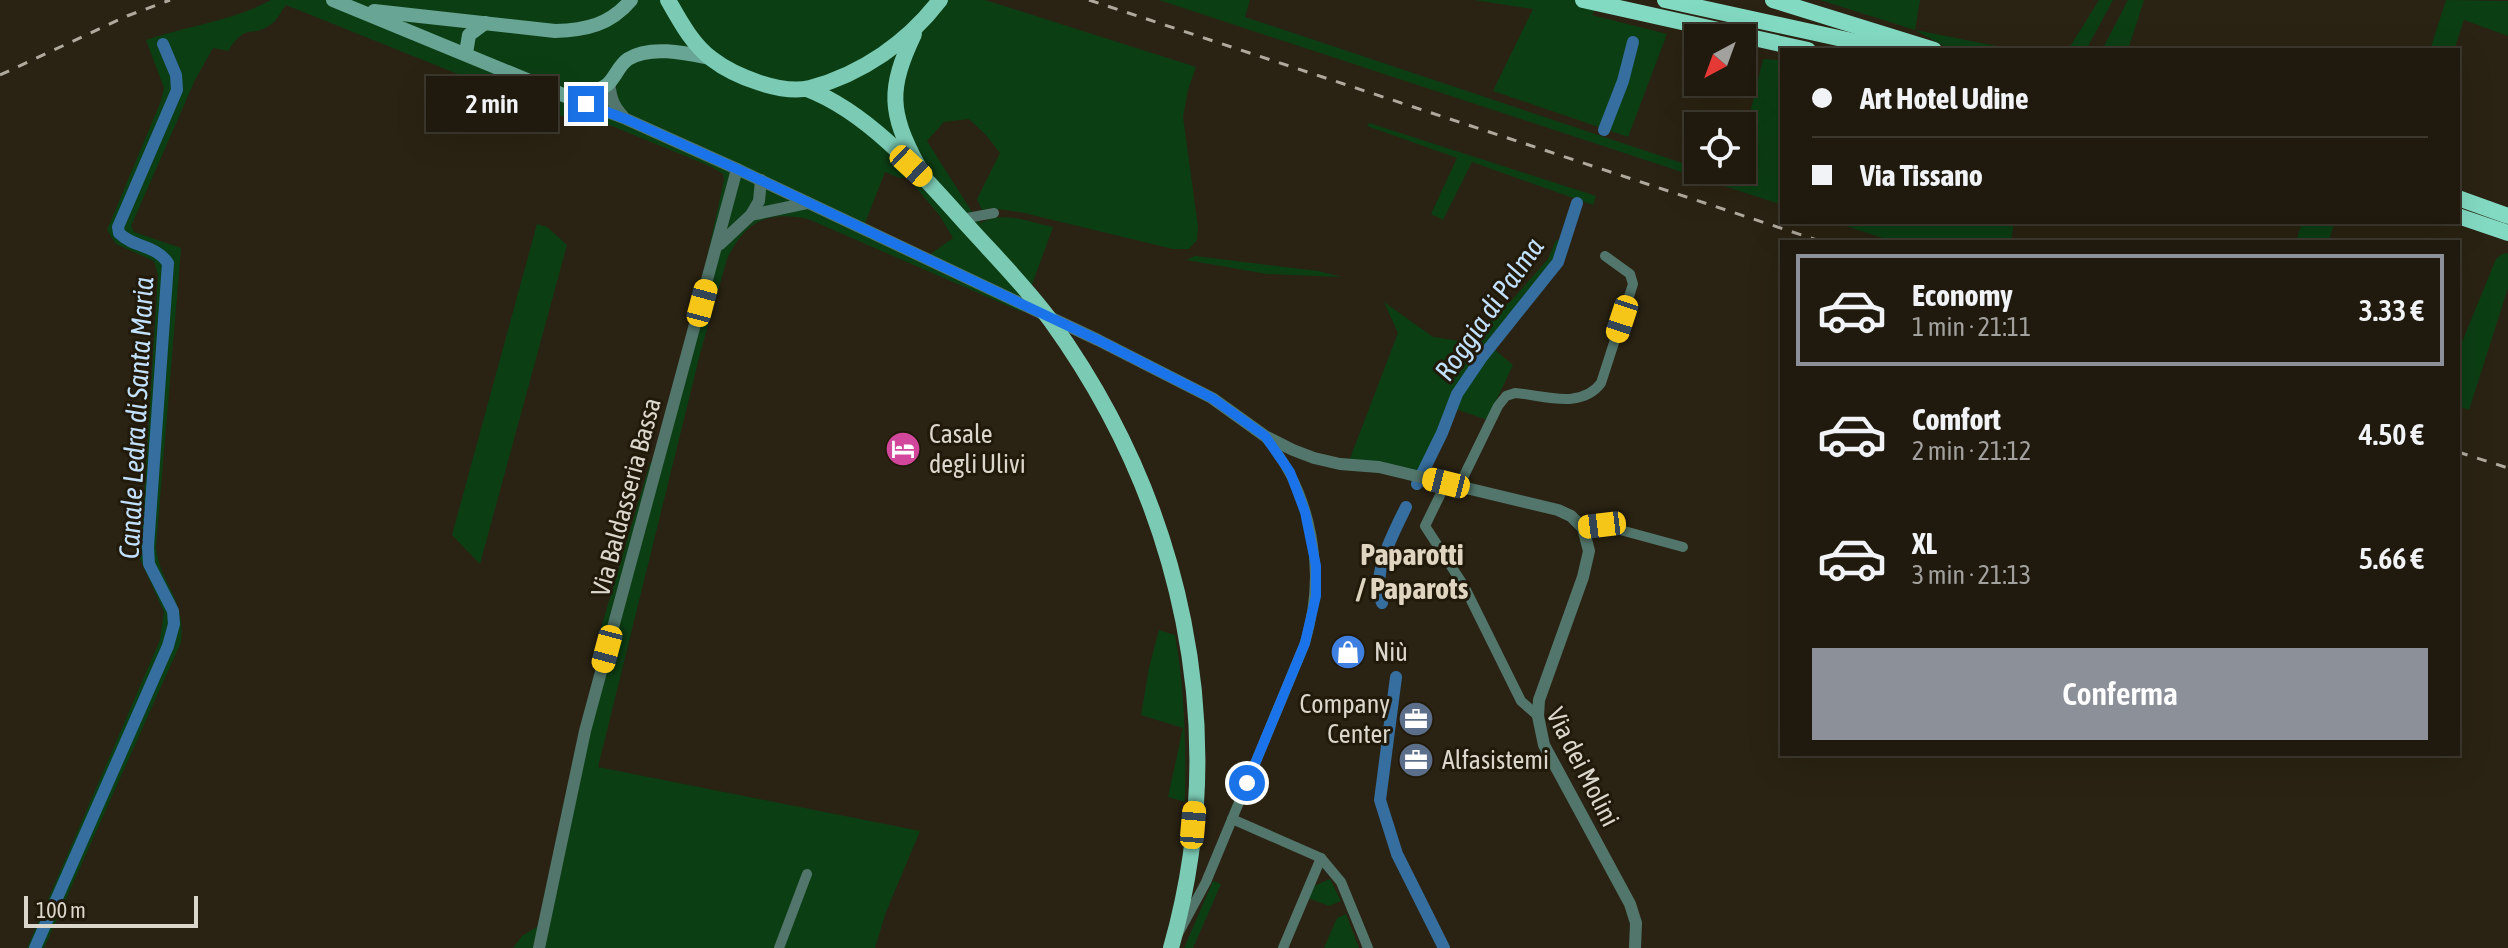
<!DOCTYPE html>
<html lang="it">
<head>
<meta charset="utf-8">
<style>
  body { margin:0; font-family:"Asap Condensed",sans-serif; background:#2d271c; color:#f1f3f6; height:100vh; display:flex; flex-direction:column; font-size:30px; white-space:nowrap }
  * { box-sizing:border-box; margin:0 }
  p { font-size:26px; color:#a2a19e }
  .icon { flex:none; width:44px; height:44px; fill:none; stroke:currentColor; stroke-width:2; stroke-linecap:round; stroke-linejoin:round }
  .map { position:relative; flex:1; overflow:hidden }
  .panel { position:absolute; left:1780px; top:240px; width:680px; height:516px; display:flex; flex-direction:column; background:#201a0e; border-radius:0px; box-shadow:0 8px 32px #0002,0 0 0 2px #3d382e }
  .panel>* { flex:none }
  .banner { position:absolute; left:1780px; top:48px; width:680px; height:176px; border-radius:0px; box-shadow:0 8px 32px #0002,0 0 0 2px #3d382e; display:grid; align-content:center; height:176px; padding:0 32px; background:#201a0e }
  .needle { width:52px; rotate:221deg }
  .fabs { position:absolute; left:1684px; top:24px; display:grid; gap:16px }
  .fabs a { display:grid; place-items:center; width:72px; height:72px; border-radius:0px; background:#201a0e; box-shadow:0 8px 32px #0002,0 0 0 2px #3d382e; font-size:40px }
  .scale { position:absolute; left:24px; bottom:20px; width:174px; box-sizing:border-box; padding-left:8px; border:4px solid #dcd7cc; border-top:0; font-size:22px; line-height:28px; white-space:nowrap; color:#dcd7cc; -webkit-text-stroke:6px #21190a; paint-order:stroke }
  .end { position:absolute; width:36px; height:36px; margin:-18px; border:10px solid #1a73e8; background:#fff; box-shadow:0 0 0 4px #fff }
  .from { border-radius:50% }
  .bubble { position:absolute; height:56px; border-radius:0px; background:#201a0e; box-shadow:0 8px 32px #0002,0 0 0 2px #3d382e; font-size:26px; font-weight:600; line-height:56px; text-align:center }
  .car { position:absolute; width:24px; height:48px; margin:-24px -12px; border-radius:10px; box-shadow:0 0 6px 2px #0007; background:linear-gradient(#f5c518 24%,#345 0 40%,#f5c518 0 76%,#345 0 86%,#f5c518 0) }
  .banner b { display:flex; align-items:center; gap:28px; height:76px; font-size:30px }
  .banner b+b { border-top:2px solid #3d382e }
  .banner i { width:20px; height:20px; background:#f1f3f6 }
  ul { padding:14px 0 0; list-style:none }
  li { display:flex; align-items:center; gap:24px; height:112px; margin:0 16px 12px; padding:0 16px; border:4px solid transparent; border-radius:0px }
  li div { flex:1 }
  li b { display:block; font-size:30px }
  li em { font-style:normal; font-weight:600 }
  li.selected { border-color:#8c9099 }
  li>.icon { width:72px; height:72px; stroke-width:1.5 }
  .button { display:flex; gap:16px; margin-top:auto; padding:16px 32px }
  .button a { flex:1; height:92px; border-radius:0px; background:#8c9099; color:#fff; font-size:32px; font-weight:600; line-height:92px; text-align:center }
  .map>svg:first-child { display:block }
  .green { fill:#0c3e14; fill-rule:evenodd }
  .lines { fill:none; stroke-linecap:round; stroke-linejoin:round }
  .canal { stroke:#356e9f; stroke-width:12 }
  .minor { stroke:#52766b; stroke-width:10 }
  .tertiary { stroke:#52766b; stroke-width:12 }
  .secondary { stroke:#69a594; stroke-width:14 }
  .primary { stroke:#7bcab4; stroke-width:16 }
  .trunk { stroke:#83dac2; stroke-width:16 }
  .rail { stroke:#b0aa9e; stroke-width:3; stroke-dasharray:10 10; stroke-linecap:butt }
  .route { stroke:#1a73e8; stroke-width:10 }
  .labels { text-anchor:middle; stroke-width:6; stroke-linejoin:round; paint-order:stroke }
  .poi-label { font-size:26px; fill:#dcd7cc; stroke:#21190a; text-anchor:start }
  .street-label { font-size:26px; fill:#dcd7cc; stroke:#21190a }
  .water-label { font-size:28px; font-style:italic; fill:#c2e1fe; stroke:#21190a }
  .quarter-label { font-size:30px; font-weight:bold; fill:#dfd5c1; stroke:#21190a }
</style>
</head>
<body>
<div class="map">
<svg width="2508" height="948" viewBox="0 0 2508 948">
  <rect width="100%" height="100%" fill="#2a2313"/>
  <g class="green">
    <path d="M271,0H985L1196,67L1188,90L1183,117L1198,227L1197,240L1189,249H1173L1024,213L991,208L982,210L977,199L1000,153L986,135L969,119L944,122L927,141L972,212L981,223C1002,210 1030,222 1053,227L1022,312L808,219C767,210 744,222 727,259L701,350L598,767L920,831L886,912L875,948H513L522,936L538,926L576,747L605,630L601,628L650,463H653L695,312L724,180L723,174L712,167L590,117L586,123L572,120L286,5C281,11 277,21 270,25C250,39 248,21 228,51L213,48L195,80L131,226L134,232L181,248L156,547C160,585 186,597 181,642L44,948H27L160,640L164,612L140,559L158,275L154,261L116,244L107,230L161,101L164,88L146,40C186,26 236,20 271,0ZM885,172L900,178L907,177L940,216L953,238L929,255L865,223Z"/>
    <polygon points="1159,0 1250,0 1245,17 1733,180 1736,170 1742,170 1742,147 1763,59 1782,60 1782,205"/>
    <polygon points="1474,0 1602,0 1592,15 1667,34 1628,137 1493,91 1533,9"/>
    <polygon points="1820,0 1920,0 1915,30 2017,50 1951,50 1915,30"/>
    <polygon points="2099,0 2113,0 2086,50 2068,50"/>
    <polygon points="2128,0 2144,0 2128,50 2102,50"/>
    <polygon points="2446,0 2508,1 2508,36 2464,20 2454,50 2430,50"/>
    <polygon points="1369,123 1596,196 1593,205 1472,162 1443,220 1431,214 1457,158 1367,126"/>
    <polygon points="1834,222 2014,222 2011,242 1895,242"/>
    <polygon points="2302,222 2335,222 2328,242 2296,242"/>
    <polygon points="537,224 547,227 567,245 480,564 452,535"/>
    <polygon points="1556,240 1562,241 1555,260 1467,373 1420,472 1349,461 1398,333 1384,302 1433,337 1474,343 1488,320 1511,301 1548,259"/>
    <polygon points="2508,253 2508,288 2469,410 2458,406 2458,344 2462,342 2496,259 2502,254"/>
    <polygon points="1195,256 1318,271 1342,277 1267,274 1186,260"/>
    <polygon points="1494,349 1513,365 1487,420 1453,408 1479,367"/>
    <path d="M1159,630L1175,635C1185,691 1186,745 1185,802L1168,797L1183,728L1141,715L1149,668Z"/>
    <polygon points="1330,879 1341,901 1329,906 1308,898 1314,886"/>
    <polygon points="1213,881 1221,884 1193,948 1184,948"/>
    <polygon points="1346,914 1359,948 1324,948 1337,918"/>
  </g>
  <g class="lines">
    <g class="canal">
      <polyline points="1604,130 1623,81 1633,42"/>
      <polyline points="1417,484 1442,433 1457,394 1482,357 1558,262 1577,203"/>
      <path d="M1382,603C1371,573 1393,534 1406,507"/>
      <polyline points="1396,677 1380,800 1397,854 1444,948"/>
      <path d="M35,948L168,646L174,624L173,611L149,564L148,547L168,263C156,245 134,248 119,233L118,227L177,90L176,75L163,44"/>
    </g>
    <g class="minor">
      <polyline points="962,219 994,213"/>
      <polyline points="1446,483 1425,526 1464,586 1521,701 1538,716"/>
      <path d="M1459,486L1498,406L1506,396L1515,393C1543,395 1581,410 1601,383L1633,284L1630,274L1605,256"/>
      <polyline points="1583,528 1602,525 1683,547"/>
      <polyline points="1232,819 1321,858 1341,882 1368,948"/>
      <path d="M1178,934L1206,882L1305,643C1326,572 1314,496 1266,438"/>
      <polyline points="779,948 807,874"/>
      <polyline points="1283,948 1321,858"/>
    </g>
    <g class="tertiary">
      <path d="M609,83C611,97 613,106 623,116"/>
      <polyline points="573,99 626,119 737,169 1098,340 1212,398 1265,436 1293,450 1314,458 1340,464 1379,467 1558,510 1571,516 1583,528 1589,551 1583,577 1539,700 1538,716 1544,745 1630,904 1636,923 1635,948"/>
      <polyline points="751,215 759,201 761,180"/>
      <polyline points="720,244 751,215 808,203"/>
      <polyline points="539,948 585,731 737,169"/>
    </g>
    <g class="secondary">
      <path d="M333,0L573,99C584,95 600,91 608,84C616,76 619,65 628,59C650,45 686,53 710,58"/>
      <path d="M374,11L555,31C586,30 610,25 631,0"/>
      <polyline points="466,53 469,35 485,23"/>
    </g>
    <g class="primary">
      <path d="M668,0C680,21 692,44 712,59C734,76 782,95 810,88C862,74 908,42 940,0"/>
      <path d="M914,34C888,89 889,112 918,166"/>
      <path d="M807,89C870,113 923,176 967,225C995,256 1026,287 1051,321C1182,503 1233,730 1171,948"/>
    </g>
    <g class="trunk">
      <polyline points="1583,0 1808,50"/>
      <polyline points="1665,0 1893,50"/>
      <polyline points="1773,0 1934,50"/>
      <polyline points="2458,198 2508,216"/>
      <polyline points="2458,216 2508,233"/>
    </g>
    <g class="rail">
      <polyline points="1089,0 1823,242"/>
      <polyline points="0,75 127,16 170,0"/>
      <polyline points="2458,452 2508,468"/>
    </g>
  </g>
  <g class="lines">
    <polyline class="route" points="586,104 626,119 737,169 1098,340 1212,398 1265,436 1290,472 1305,512 1316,566 1316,596 1305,643 1247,783"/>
  </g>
  <defs>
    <symbol id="hotel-disc" viewBox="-11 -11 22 22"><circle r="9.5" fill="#d1479c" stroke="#21190a"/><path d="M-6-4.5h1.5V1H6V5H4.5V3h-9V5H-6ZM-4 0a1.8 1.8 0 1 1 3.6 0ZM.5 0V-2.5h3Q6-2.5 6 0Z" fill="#fff"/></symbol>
    <symbol id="shop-disc" viewBox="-11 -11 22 22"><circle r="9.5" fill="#3f7fe0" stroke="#21190a"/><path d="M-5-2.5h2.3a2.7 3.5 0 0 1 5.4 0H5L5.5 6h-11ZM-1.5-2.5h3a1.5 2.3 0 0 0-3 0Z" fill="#fff"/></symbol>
    <symbol id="office-disc" viewBox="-11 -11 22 22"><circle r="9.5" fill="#5c6f8a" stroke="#21190a"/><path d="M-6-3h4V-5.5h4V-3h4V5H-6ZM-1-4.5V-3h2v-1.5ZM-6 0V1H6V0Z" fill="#fff"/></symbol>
  </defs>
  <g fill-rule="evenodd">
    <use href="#hotel-disc" x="883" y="429" width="40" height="40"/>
    <use href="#shop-disc" x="1328" y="632" width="40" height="40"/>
    <use href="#office-disc" x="1396" y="699" width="40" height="40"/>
    <use href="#office-disc" x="1396" y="740" width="40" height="40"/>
  </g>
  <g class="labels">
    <g class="poi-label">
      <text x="929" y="443">Casale<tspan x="929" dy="30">degli Ulivi</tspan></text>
      <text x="1374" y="661">Niù</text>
      <text x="1390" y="713" text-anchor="end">Company<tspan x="1390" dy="30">Center</tspan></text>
      <text x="1442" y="769">Alfasistemi</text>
    </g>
    <g class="street-label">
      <text transform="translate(626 497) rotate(-75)" y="9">Via Baldasseria Bassa</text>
      <text transform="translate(1583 767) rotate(63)" y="9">Via dei Molini</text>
    </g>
    <g class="water-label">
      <text transform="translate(1489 309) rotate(-55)" y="10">Roggia di Palma</text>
      <text transform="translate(136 418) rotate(-87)" y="10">Canale Ledra di Santa Maria</text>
    </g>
    <g class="quarter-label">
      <text x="1412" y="565">Paparotti<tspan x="1412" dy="34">/ Paparots</tspan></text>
    </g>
  </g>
</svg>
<div class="fabs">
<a><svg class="needle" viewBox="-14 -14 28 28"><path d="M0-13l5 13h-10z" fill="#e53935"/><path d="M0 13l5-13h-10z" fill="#a2a19e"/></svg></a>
<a><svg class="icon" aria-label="locate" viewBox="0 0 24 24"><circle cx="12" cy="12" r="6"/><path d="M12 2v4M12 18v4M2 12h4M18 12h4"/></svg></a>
</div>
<div class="scale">100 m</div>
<i class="end from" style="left:1247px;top:783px"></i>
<i class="end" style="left:586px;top:104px"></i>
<div class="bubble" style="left:426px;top:76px;width:132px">2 min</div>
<i class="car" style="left:911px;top:166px;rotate:133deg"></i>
<i class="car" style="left:702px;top:303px;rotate:15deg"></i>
<i class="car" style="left:1622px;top:319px;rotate:198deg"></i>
<i class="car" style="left:1446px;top:483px;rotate:284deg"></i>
<i class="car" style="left:1602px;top:525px;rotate:263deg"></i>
<i class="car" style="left:607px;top:649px;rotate:195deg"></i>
<i class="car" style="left:1193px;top:825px;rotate:5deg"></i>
<div class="banner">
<b><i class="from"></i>Art Hotel Udine</b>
<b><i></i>Via Tissano</b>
</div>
<section class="panel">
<ul>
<li class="selected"><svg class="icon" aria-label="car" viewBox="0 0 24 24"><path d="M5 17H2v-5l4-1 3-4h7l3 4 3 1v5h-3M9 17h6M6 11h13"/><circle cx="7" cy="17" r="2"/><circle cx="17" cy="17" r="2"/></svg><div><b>Economy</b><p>1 min · 21:11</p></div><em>3.33 €</em></li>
<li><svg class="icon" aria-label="car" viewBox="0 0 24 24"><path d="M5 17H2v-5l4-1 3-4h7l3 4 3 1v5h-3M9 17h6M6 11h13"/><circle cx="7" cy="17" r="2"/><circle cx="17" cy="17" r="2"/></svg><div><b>Comfort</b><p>2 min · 21:12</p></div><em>4.50 €</em></li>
<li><svg class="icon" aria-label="car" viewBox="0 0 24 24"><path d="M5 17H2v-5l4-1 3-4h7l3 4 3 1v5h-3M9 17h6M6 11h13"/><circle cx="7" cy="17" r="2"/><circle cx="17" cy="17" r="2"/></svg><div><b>XL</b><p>3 min · 21:13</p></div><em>5.66 €</em></li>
</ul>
<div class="button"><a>Conferma</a></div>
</section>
</div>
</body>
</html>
